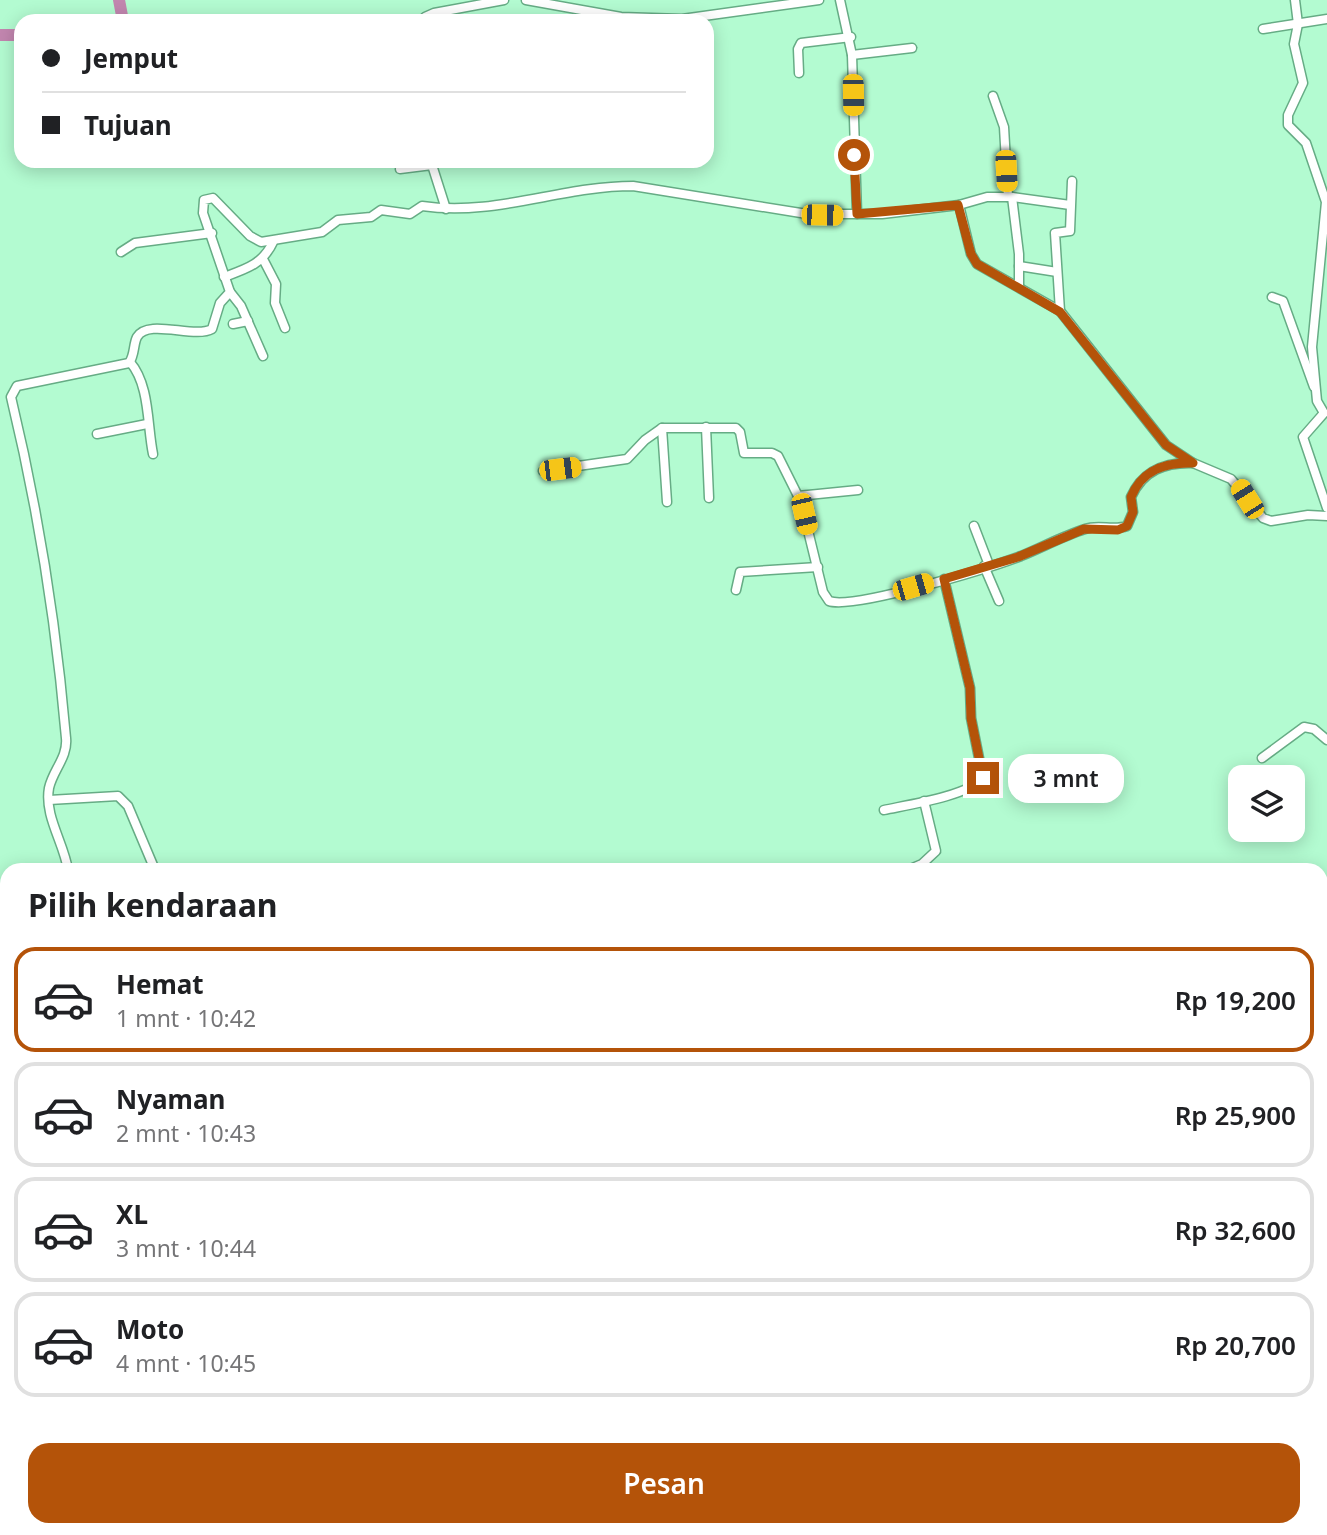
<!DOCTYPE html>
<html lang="id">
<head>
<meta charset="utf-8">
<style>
  body { margin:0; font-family:"Noto Sans",sans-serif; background:#f6f6f6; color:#202124; height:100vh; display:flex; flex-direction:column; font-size:26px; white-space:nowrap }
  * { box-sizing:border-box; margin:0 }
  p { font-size:23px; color:#757577 }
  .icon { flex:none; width:38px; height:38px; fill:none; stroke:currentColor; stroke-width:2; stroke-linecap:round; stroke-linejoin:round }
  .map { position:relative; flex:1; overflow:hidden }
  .side { position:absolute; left:0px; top:863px; width:1328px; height:674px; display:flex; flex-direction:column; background:#fff; border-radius:21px 21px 0 0; box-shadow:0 4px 18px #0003 }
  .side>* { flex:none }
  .hud { position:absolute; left:14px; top:14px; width:700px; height:154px; border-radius:21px; box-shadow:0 4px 18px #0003; display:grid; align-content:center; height:154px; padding:0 28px; background:#fff }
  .controls { position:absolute; left:1228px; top:765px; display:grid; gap:14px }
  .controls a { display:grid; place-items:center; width:77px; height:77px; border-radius:14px; background:#fff; box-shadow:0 4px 18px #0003; font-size:35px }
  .end { position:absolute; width:32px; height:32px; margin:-16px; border:9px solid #b45309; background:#fff; box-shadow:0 0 0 4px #fff }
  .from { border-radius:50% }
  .bubble { position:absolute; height:49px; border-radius:21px; background:#fff; box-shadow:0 4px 18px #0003; font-size:23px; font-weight:600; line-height:49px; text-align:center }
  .car { position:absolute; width:21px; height:42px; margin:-21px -10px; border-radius:9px; box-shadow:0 0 5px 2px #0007; background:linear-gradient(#f5c518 24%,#345 0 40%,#f5c518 0 76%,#345 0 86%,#f5c518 0) }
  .hud b { display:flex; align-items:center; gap:24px; height:66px; font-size:26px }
  .hud b+b { border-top:2px solid #e0e0e0 }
  .hud i { width:18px; height:18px; background:#202124 }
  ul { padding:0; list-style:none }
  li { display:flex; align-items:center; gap:21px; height:105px; margin:0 14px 10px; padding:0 14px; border:4px solid #e0e0e0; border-radius:21px }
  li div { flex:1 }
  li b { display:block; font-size:26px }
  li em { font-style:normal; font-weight:600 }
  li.active { border-color:#b45309 }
  li>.icon { width:63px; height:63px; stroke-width:1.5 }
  h2 { padding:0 28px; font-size:32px; line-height:84px }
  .action { display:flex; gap:14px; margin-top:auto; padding:14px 28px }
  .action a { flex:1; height:80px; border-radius:21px; background:#b45309; color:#fff; font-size:28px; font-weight:600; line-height:80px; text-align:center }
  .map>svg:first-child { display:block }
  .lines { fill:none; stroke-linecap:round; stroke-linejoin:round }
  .river { stroke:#c286af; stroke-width:12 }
  .minor-casing { stroke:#66ac85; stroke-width:11 }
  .minor { stroke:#fff; stroke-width:8 }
  .route { stroke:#b45309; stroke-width:9 }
</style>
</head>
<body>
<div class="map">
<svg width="1327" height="1535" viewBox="0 0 1327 1535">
  <rect width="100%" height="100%" fill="#b3fbd1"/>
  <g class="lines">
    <g class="river">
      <polyline points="119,0 123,21"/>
      <polyline points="0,35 21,35"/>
    </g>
    <defs>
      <g id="minor">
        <polyline points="526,0 621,17 682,19 819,0"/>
        <polyline points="840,0 852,55 857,214"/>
        <polyline points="1295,0 1298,24 1294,44 1303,83 1288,115 1288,125 1306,143 1326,202 1312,347 1317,401 1324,413 1303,437 1327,508"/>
        <polyline points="424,21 425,17 434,13 504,0"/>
        <polyline points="1263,29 1327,19"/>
        <polyline points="852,55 912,48"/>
        <polyline points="799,73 798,49 801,43 851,37"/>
        <polyline points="993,96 1004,127 1008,197 1012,197 1019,254 1019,287"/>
        <polyline points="400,169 432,165 446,209"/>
        <polyline points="1012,197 1070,205"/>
        <polyline points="959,205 971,254 977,264 1060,311 1166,445 1193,463 1231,479 1263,518 1271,521 1308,515 1327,516"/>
        <polyline points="121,252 135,243 212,233"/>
        <polyline points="263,259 276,284 275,303 285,328"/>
        <polyline points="1019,266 1057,272"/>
        <path d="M224,277C246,269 263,264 273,242"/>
        <polyline points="230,292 241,306 263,356"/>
        <polyline points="1272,297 1283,301 1314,387"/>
        <polyline points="1060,311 1055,233 1070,231 1072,181"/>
        <polyline points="233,324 248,321"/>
        <path d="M130,362C150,385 147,425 153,454"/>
        <polyline points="706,427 709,498"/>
        <polyline points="662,428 667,502"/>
        <polyline points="97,434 147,424"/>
        <path d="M543,471L627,459L645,440L662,428H736L740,432L744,453H772L778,456L801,502L823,592L829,601C853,610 992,567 1021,556C1043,547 1063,536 1085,529C1099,524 1113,531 1127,526L1133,512L1131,497C1143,470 1165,462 1193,463"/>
        <polyline points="798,496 858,490"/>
        <polyline points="974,526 989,565"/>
        <polyline points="984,566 999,601"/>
        <polyline points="736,590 740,572 818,567"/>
        <polyline points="1262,758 1304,727 1314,729 1327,740"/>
        <polyline points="49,800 118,796 128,806 155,870"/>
        <path d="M884,810C907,805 968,796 983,778L971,718L970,688L944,579"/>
        <path d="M68,870C64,843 44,816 49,788C53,770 68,757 66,738C56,622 38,509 11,397L17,386L129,363C135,355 133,345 137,337C148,318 194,339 212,329L220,303L230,292L203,213L204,200L213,198L250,236L261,242L322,232L338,220L371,217L381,210L410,214L422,206C494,217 561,186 633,186L807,214H882L959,205L987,197H1008"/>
        <polyline points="908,870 922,864 936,851 924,801"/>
        <polyline points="0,928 7,930"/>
        <polyline points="1321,998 1327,996"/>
        <polyline points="0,1017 7,1014"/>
        <polyline points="1321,1078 1327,1077"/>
        <polyline points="7,1130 7,1144"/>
        <polyline points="0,1220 7,1218"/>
        <polyline points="0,1266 7,1272"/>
        <polyline points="0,1519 7,1524"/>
        <polyline points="12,1530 15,1535"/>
        <polyline points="170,1530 172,1535"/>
        <polyline points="698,1530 700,1535"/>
      </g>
    </defs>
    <use href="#minor" class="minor-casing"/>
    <use href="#minor" class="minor"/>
  </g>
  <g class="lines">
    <path class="route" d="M854,155L857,214L958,205L971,254L977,264L1060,312L1166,445L1193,463C1165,462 1142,470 1131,497L1133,512L1127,526L1118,530L1084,529L1018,557L944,579L970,688L971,718L983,778"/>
  </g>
</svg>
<div class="controls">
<a><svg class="icon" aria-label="layers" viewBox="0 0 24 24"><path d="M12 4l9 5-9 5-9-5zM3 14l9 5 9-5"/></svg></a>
</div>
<i class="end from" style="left:854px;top:155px"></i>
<i class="end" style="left:983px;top:778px"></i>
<div class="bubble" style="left:1008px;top:754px;width:116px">3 mnt</div>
<i class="car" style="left:853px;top:95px;rotate:179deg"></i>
<i class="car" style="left:1006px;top:171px;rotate:177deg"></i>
<i class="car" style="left:822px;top:215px;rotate:91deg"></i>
<i class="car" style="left:560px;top:469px;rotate:83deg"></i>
<i class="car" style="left:1247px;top:499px;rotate:328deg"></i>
<i class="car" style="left:804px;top:514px;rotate:167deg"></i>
<i class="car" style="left:913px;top:587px;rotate:74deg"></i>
<div class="hud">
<b><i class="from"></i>Jemput</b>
<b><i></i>Tujuan</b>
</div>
<section class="side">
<h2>Pilih kendaraan</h2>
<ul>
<li class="active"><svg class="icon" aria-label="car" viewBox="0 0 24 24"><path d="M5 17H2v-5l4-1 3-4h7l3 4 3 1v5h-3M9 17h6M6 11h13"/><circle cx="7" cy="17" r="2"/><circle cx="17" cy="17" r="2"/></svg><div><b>Hemat</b><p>1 mnt · 10:42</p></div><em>Rp 19,200</em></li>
<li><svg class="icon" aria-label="car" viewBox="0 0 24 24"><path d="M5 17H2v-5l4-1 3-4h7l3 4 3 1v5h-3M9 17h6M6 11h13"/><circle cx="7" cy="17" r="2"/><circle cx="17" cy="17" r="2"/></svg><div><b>Nyaman</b><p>2 mnt · 10:43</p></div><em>Rp 25,900</em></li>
<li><svg class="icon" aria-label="car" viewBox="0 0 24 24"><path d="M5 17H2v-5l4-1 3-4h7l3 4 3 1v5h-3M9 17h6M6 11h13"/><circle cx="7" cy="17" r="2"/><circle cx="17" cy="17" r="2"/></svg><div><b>XL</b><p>3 mnt · 10:44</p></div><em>Rp 32,600</em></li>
<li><svg class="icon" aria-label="car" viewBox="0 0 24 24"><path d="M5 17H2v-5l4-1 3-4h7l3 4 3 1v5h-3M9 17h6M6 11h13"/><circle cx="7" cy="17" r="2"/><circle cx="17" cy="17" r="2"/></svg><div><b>Moto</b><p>4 mnt · 10:45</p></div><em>Rp 20,700</em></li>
</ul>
<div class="action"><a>Pesan</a></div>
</section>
</div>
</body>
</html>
